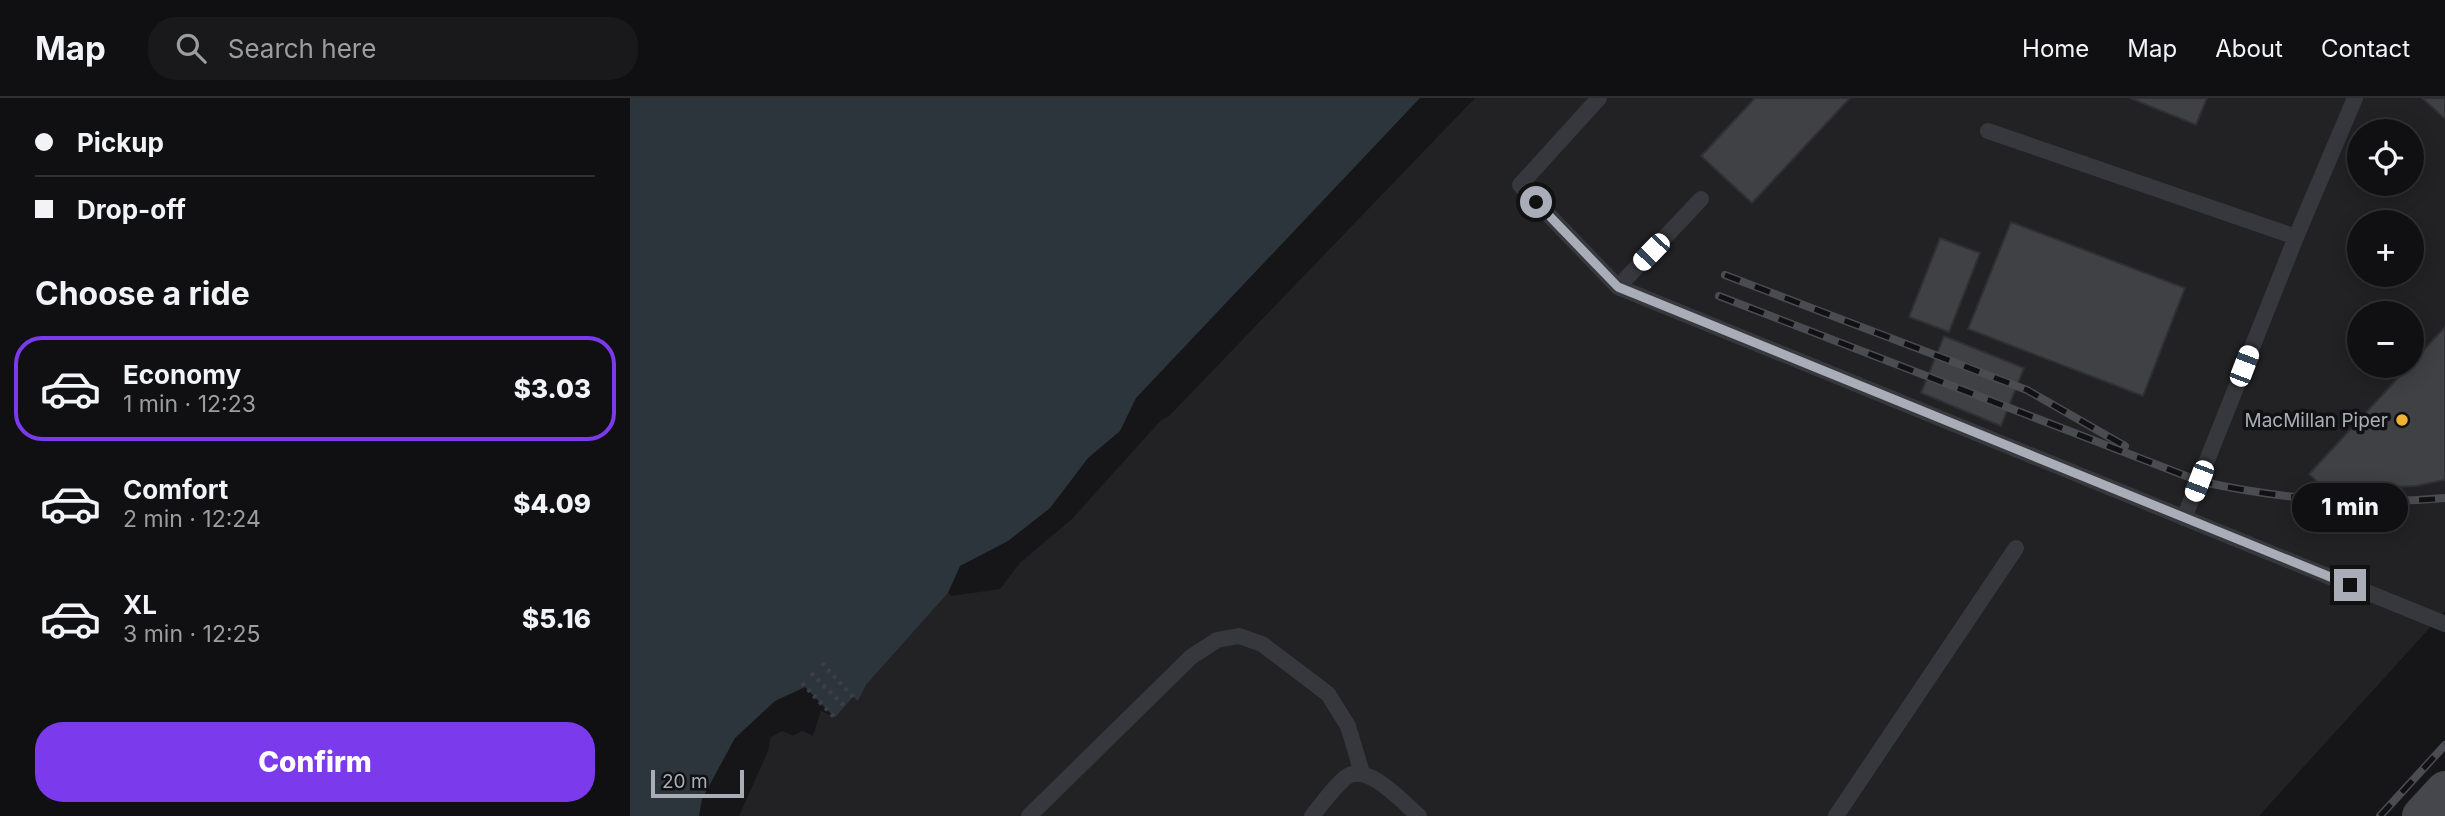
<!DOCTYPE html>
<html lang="en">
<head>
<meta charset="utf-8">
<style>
  body { margin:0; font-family:Inter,sans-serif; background:#19191b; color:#f1f3f6; height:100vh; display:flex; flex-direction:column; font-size:26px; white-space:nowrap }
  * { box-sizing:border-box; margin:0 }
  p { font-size:23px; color:#9c9d9f }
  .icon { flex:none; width:38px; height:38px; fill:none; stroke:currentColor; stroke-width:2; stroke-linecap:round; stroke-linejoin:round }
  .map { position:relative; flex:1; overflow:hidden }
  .side { display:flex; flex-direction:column; background:#101012; width:630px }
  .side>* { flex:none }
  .banner { display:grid; align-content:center; height:154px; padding:0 35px; background:#101012 }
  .tools { position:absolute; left:1717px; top:21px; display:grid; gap:14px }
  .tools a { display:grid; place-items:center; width:77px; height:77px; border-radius:50%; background:#101012; box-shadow:0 4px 18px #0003,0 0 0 2px #303032; font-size:35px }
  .scale { position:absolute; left:21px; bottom:18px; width:93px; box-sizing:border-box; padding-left:7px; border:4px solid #a8adb8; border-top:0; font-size:19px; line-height:24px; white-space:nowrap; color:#a8adb8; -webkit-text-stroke:5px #111113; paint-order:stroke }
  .end { position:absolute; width:32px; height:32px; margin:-16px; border:9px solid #a8adb8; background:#111; box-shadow:0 0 0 4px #111 }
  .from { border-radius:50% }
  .bubble { position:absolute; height:49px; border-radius:24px; background:#101012; box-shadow:0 4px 18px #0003,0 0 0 2px #303032; font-size:23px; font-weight:800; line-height:49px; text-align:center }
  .car { position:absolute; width:21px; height:42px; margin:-21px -10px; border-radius:9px; box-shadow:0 0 5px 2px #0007; background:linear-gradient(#fff 24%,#345 0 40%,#fff 0 76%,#345 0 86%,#fff 0) }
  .banner b { display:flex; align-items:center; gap:24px; height:66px; font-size:26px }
  .banner b+b { border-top:2px solid #303032 }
  .banner i { width:18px; height:18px; background:#f1f3f6 }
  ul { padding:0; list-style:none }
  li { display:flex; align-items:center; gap:21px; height:105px; margin:0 14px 10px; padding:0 21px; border:4px solid transparent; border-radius:28px }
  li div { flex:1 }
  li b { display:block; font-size:26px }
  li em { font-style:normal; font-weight:800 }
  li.active { border-color:#7c3aed }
  li>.icon { width:63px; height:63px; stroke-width:1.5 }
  h2 { padding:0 35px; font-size:32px; line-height:84px }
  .primary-button { display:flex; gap:14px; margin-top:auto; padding:14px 35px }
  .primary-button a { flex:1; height:80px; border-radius:28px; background:#7c3aed; color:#fff; font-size:28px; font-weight:800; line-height:80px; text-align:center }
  header { display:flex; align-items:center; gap:42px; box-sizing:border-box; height:98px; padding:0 35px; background:#101012; border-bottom:2px solid #303032 }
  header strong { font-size:33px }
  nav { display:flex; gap:38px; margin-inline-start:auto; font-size:24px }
  .search { width:490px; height:63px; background:#19191b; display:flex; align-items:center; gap:18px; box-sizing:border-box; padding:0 24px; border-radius:28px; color:#9c9d9f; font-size:26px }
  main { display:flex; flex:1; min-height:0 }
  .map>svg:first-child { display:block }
  .built { fill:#222225; fill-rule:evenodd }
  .water { fill:#2c353c }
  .pier { fill:#161618 }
  .building { fill:#404145; stroke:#303034; stroke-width:2 }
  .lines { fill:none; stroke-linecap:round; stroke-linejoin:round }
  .path { stroke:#3d3f44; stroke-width:4.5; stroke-dasharray:3.5 5; stroke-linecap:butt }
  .lane { stroke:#37383d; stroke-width:16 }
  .secondary { stroke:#45474d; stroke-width:38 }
  .rail-casing { stroke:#4a4c52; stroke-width:8 }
  .rail { stroke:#111113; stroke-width:5; stroke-dasharray:16; stroke-linecap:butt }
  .route { stroke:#a8adb8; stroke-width:9 }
  .poi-dot { fill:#f2b134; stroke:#111113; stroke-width:2.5 }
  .labels { text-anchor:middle; stroke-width:7; stroke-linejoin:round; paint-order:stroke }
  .poi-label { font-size:19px; fill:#a8adb8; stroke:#111113; text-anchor:end }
</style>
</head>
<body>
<header>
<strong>Map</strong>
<div class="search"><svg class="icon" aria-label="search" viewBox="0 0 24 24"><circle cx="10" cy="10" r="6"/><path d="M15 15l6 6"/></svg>Search here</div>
<nav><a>Home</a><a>Map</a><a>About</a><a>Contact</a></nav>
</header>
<main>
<section class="side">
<div class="banner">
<b><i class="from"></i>Pickup</b>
<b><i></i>Drop-off</b>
</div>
<h2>Choose a ride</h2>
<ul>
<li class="active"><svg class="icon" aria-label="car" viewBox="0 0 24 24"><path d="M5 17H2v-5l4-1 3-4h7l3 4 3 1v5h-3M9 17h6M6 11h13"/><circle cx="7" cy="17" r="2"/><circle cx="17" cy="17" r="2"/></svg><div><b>Economy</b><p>1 min · 12:23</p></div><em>$3.03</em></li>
<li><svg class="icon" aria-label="car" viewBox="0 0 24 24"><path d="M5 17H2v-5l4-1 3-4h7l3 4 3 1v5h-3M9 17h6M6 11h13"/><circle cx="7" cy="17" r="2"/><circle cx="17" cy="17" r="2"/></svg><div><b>Comfort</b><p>2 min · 12:24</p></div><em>$4.09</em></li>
<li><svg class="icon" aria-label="car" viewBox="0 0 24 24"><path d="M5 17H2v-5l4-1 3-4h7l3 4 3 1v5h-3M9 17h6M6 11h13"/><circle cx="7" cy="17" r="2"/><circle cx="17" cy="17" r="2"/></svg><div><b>XL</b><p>3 min · 12:25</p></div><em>$5.16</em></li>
</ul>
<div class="primary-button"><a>Confirm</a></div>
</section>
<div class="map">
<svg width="1815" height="718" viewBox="0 0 1815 718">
  <rect width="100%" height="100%" fill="#161618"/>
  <path class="built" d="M840,0H1815V513L1629,718H106L138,653L141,639L190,613L205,620L223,599L228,603L236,587L318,495L372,487L390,465L442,421L542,309ZM1729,33H1782V86H1729ZM1729,124H1782V177H1729ZM1729,215H1782V268H1729Z"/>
  <polygon class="water" points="0,0 841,0 542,309 442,421 390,465 372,488 318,495 236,587 228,603 223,599 205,620 190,613 183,638 172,633 163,638 152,633 141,639 138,653 106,718 0,718"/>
  <g class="pier">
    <polygon points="790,0 845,0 539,318 531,322 442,421 390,465 370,491 321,498 318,495 330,468 378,443 420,410 458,360 490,333 506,300"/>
    <polygon points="175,589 205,620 191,613 183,638 172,633 163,638 152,633 141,639 138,653 109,718 69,718 72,701 105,640 145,603"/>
  </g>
  <g class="building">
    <polygon points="1125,0 1220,0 1122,105 1071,58"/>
    <polygon points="1500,0 1577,0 1566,27"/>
    <polygon points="1792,0 1815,0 1815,21"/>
    <polygon points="1381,124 1555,190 1513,298 1338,231"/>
    <polygon points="1310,140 1350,155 1319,234 1279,219"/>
    <polygon points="1815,229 1815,382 1786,388 1696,392 1679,376"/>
    <polygon points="1314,238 1394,270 1371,328 1291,295"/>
  </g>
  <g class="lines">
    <g class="path">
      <polyline points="192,565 223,599"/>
      <polyline points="181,575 215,609"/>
      <polyline points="172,585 205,620"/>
    </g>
    <g class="lane">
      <polyline points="969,0 890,87 988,189 1815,526"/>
      <polyline points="1358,33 1666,139 1554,420"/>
      <polyline points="1666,139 1725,0"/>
      <polyline points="988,189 1071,101"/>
      <polyline points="399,718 561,559 587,542 609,538 632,546 698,596 718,628 732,675"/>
      <path d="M682,718C692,706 703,690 715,680C736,662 773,705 789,718"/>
      <polyline points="1206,718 1386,450"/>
    </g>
    <polyline class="secondary" points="1791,718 1815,692"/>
    <defs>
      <g id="rail">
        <polyline points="1095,177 1397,292 1495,348"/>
        <path d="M1089,198L1569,383C1649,401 1733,408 1815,400"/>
        <polyline points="1750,718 1815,647"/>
      </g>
    </defs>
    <use href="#rail" class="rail-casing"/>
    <use href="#rail" class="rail"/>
  </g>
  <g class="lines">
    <polyline class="route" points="906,104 988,189 1720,487"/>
  </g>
  <circle class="poi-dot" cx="1772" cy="322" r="7"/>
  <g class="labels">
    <g class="poi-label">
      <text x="1758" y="329">MacMillan Piper</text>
    </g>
  </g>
</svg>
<div class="tools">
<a><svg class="icon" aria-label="locate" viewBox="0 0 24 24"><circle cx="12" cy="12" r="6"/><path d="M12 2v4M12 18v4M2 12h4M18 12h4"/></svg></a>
<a>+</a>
<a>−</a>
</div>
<div class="scale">20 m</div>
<i class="end from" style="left:906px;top:104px"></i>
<i class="end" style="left:1720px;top:487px"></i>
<div class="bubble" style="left:1662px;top:385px;width:116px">1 min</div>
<i class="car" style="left:1021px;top:154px;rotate:224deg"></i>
<i class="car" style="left:1614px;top:268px;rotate:21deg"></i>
<i class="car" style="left:1569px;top:383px;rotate:201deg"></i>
</div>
</main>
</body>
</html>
